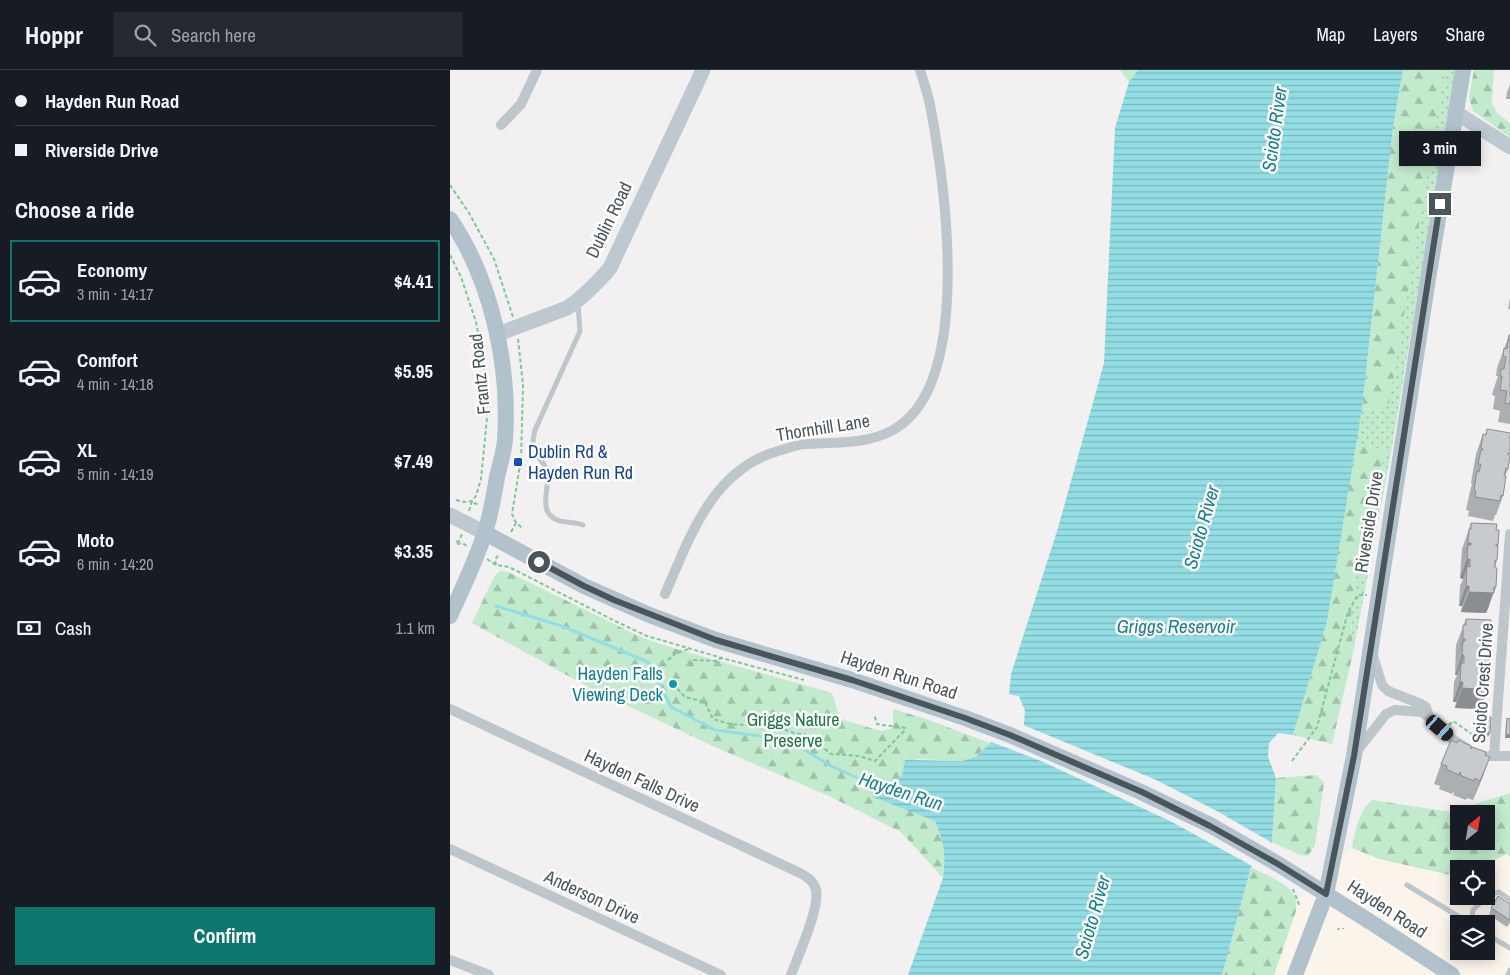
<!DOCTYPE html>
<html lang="en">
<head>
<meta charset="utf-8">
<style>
  body { margin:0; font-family:"Archivo Narrow",sans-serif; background:#242831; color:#f1f3f6; height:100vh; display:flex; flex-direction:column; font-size:19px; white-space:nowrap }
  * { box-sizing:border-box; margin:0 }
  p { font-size:16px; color:#9ea1a6 }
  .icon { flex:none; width:28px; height:28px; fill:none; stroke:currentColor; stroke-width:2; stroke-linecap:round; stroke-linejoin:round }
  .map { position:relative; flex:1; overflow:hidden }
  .panel { display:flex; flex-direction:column; background:#171b24; width:450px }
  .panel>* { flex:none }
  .hud { display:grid; align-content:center; height:110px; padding:0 15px; background:#171b24 }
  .needle { width:32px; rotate:30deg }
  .tools { position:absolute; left:1000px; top:735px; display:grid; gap:10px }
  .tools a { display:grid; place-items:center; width:45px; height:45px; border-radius:0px; background:#171b24; box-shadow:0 2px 12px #0003; font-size:25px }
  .end { position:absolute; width:22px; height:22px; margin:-11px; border:6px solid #49555b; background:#fff; box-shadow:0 0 0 2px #fff }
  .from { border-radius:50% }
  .bubble { position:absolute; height:35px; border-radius:0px; background:#171b24; box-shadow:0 2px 12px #0003; font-size:16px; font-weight:700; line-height:35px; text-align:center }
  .car { position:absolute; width:15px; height:30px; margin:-15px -8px; border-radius:6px; box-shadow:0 0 4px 1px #0007; background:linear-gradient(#222 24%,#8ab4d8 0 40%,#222 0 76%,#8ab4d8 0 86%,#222 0) }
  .hud b { display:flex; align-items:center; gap:18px; height:48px; font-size:19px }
  .hud b+b { border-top:1px solid #363941 }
  .hud i { width:12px; height:12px; background:#f1f3f6 }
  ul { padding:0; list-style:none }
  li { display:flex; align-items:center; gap:15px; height:82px; margin:0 10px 8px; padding:0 5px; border:2px solid transparent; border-radius:0px }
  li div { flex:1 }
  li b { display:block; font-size:19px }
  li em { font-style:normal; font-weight:700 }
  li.current { border-color:#0f766e }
  li>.icon { width:45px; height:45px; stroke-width:1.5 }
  h2 { padding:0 15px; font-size:22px; line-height:60px }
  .pay { display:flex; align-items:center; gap:12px; height:55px; padding:0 15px; font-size:19px }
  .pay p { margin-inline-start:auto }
  .button { display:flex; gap:10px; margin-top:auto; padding:10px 15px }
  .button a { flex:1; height:58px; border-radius:0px; background:#0f766e; color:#fff; font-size:20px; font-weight:700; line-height:58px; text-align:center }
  header { display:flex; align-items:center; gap:30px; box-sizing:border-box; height:70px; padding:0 25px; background:#171b24; border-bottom:1px solid #363941 }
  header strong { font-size:24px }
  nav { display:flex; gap:28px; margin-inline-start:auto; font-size:18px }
  .search { width:350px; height:45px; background:#242831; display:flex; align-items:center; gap:12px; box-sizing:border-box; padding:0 18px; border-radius:0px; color:#9ea1a6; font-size:19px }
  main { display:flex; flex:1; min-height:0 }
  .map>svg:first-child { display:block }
  .commercial { fill:#fbf4eb; fill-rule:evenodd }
  .grass { fill:url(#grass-dots) }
  .forest { fill:url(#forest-firs); fill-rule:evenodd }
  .water { fill:url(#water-rules) }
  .pier { fill:#f2f0f0 }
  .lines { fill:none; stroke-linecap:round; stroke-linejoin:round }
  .stream { stroke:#93dee4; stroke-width:3 }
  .path { stroke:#7dc799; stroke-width:2; stroke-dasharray:4 2.5; stroke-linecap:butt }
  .service { stroke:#bdc6cb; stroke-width:5 }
  .minor { stroke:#bdc6cb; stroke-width:10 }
  .secondary { stroke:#bdc8d0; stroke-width:15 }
  .primary { stroke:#b2c2cc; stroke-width:16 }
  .wall { fill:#abafb2 }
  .shaded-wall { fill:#8b8e91 }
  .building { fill:#c7cbcf; stroke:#8b8e91 }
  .route { stroke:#49555b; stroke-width:6 }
  .transit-dot { fill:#1a4fb4; stroke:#fff; stroke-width:2 }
  .culture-dot { fill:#0f9aa8; stroke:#fff; stroke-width:2 }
  .labels { text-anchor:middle; stroke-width:5; stroke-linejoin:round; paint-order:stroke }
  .street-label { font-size:18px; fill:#49555b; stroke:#fff }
  .transit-label { font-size:18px; fill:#164399; stroke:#fff; text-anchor:start }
  .culture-label { font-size:18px; fill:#0d838f; stroke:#fff; text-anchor:end }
  .park-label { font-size:18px; fill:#1f7740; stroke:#fff }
  .water-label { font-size:19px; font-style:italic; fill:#18808a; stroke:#fff }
</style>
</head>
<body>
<header>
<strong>Hoppr</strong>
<div class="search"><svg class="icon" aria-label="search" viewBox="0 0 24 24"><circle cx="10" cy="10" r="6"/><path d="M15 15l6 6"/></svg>Search here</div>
<nav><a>Map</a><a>Layers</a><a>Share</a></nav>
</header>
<main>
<section class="panel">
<div class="hud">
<b><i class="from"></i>Hayden Run Road</b>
<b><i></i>Riverside Drive</b>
</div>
<h2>Choose a ride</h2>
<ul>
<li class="current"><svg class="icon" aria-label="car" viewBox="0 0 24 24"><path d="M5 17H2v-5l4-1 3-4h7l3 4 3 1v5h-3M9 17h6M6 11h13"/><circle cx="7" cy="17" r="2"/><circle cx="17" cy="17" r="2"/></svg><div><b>Economy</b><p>3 min · 14:17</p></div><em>$4.41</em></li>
<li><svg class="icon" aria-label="car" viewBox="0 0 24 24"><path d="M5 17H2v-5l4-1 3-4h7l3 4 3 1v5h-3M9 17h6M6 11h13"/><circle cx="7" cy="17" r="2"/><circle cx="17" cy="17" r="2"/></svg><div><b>Comfort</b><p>4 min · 14:18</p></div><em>$5.95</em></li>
<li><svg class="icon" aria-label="car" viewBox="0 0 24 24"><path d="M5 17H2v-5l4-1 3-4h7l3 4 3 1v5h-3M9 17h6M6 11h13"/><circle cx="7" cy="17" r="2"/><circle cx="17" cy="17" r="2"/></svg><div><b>XL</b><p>5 min · 14:19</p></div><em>$7.49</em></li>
<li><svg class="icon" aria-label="car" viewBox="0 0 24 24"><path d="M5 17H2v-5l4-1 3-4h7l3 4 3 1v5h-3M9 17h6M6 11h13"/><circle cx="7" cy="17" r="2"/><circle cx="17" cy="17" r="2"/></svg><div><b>Moto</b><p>6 min · 14:20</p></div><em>$3.35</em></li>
</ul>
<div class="pay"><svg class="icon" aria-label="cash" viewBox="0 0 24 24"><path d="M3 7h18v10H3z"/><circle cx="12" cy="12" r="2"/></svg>Cash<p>1.1 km</p></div>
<div class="button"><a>Confirm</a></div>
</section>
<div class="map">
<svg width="1060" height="905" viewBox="0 0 1060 905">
  <defs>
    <pattern id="grass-dots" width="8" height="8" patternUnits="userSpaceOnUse" patternTransform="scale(1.25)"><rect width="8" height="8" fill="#c2ebcd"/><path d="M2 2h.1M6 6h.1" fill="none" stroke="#a0c1a9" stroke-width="1.8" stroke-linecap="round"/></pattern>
    <pattern id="forest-firs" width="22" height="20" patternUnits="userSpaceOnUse" patternTransform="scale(1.25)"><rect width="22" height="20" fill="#c2ebcd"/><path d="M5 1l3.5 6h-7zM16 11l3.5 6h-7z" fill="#a0c1a9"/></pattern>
    <pattern id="water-rules" width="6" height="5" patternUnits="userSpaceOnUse" patternTransform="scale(1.25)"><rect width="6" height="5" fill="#93dee4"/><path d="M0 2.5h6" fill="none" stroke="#7ab7bc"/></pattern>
  </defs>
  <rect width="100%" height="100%" fill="#f2f0f0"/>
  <path class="commercial" d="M902,778L929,789L1000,805L1009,804V826H1036V799H1028L1057,784L1060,787V905H824L846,841V833ZM1009,854H1036V881H1009Z"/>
  <polygon class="grass" points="995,0 1005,0 941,383 903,583 901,547 905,502 913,475 934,385 933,380 905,373 912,338 932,340"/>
  <g class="forest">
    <polygon points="670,0 688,0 679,12"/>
    <polygon points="953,0 995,0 939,334 932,340 912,338 943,57"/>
    <polygon points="1024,0 1044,0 1042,33 1047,43 1060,53 1060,67 1023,41 1019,28"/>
    <polygon points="905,373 933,380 934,385 913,475 905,502 901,547 903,583 882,674 843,665 877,552"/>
    <path d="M50,501L58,502L193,568L223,578L382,623L390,649L431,661L443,658V639L476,649L540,673L527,686L513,691L467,689L447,713L423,710L455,738L485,751C494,773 496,784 493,808L451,762L379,726L267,678L140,618L22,553L44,507Z"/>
    <polygon points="867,705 874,713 865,775 858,786 850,785 822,772 826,708"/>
    <path d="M1060,723V787L1057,784L1028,799H1009V804L1000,805L929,789L902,778C905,761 909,741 922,730L1001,742ZM1009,744H1036V771H1009Z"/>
    <path d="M801,797C812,803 839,814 844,825C847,830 846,836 846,841L824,905H772Z"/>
  </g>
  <path class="water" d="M688,0H953L943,57L912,338L877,552L843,665L828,663L819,673L818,687L826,708L822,772L801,797L772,905H458L493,808C496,784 494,773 485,751L423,727L420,715L423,710L447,713L452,705L455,690L513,691L527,686L540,673L549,668H573L575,641L569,626L559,624L561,604L608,458L654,293L665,58L679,12Z"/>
  <polygon class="pier" points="571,654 704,709 767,741 824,774 804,797 720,751 591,691 539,671 548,665 570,666"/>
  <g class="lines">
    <polyline class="stream" points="46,536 112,556 198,592 221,637 265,660 326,668 350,677 379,695 423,715"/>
    <g class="path">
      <polyline points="0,115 19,143 44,189 63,247"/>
      <polyline points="0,185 11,207 26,252 33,289 37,348 31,409 26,426 22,431 14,432 6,430"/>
      <polyline points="68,269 73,315 71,389 62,444 65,451 73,459"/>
      <polyline points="19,441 22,431 24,433 30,435"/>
      <polyline points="61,462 66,453"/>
      <polyline points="6,472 9,471 12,464"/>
      <polyline points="7,474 12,473 17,476"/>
      <polyline points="37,489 46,495 59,497 167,552 197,566 272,588 354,610"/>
      <polyline points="46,495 45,490 49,484"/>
      <polyline points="218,590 226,583 239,579"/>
      <polyline points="240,596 244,590 265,591 272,588"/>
      <path d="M223,614L235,627L255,632L263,649L280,654L327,657L344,663L357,665L381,684L409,686L425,691L454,661L455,658C445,656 436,656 427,654L424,644"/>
      <polyline points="999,655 1003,651 1026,667"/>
      <polyline points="842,691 867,657 898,542 908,525 917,525"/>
      <polyline points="843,819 850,837"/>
      <polyline points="902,821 904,820"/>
      <polyline points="888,858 889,860"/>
      <polyline points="893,859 893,858"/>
    </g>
    <g class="service">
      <path d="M128,234L130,261L85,360C81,377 82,379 92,392C95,396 97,398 98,403C99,414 91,437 100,445C109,455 121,450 133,455"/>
      <polyline points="957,815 1021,854"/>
      <polyline points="1021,854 1023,840 1038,825 1049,822 1060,830"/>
      <polyline points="1036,864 1060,878"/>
      <polyline points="1058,905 1060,900"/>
    </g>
    <g class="minor">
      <polyline points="51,55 71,34 87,0"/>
      <path d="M215,524C240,467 262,400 328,381C336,379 345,375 354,374C384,372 416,375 443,360C524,315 495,116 481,40C479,27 474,13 470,0"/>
      <polyline points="922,583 932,615 938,621 971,634 976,637 979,646"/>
      <path d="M0,639L350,803C357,807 364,811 366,820C370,838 348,886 341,905"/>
      <polyline points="907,681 936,644 945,640 971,642 979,647 1002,669 1018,679"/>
      <polyline points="1039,686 1060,686"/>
      <polyline points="1044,686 1060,464"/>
      <polyline points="0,779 271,905"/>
      <polyline points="0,890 39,905"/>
    </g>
    <g class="secondary">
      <polyline points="1005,42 1060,77"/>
      <path d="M48,264L117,238C134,227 147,213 160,198L253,0"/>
      <polyline points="0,445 35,463"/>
    </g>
    <g class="primary">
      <path d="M0,149C42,211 60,296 55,370C54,382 50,395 47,407C44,425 41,444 35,462C26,491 12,519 0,546"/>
      <polyline points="35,463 134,516 197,544 266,570 402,610 515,648 560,665 691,722 760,755 828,794 919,851 1002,905"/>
      <polyline points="845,905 876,824 904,686 978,209 1013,0"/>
    </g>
  </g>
  <g class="wall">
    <polygon points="1060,15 1060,29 1056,29 1057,22"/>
    <polygon points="1060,227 1060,239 1058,239"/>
    <polygon points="1059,265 1060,265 1060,354 1048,352 1050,341 1043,339 1045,326 1042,325 1044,318 1048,306 1046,306 1047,298"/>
    <polygon points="1037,359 1058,399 1055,406 1053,426 1046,445 1045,445 1043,451 1018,446 1019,441 1016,440 1020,421 1022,414 1021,413 1026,384 1033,364 1035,365"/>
    <polygon points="1021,453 1046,460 1048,476 1047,490 1045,498 1039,537 1036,543 1011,542 1012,536 1009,536 1010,516 1013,509 1010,508 1012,479"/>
    <polygon points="1016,549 1041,557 1042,571 1039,594 1040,614 1030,639 1005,638 1006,632 1003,632 1004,612 1007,605 1005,605 1006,575"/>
    <polygon points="1030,647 1038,667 1028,666 1029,650"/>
    <polygon points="1057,648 1060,649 1060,668 1055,668 1056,652"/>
    <polygon points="1020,678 1035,685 1033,706 1023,730 1017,728 1016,730 1003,725 1004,722 1003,722 1002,724 989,719 990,716 984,714 991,694"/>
    <polygon points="1060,834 1060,853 1057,857 1039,845 1041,838"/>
  </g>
  <g class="shaded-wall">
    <polygon points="1018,473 1021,473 1018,481 1018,475 1011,493"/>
    <polygon points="1017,489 1020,489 1013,509 1010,508"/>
    <polygon points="1016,516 1019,516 1012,536 1009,536"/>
    <polygon points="1044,517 1046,517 1036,543 1011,542 1019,522"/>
    <polygon points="1013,569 1015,569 1012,577 1013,571 1005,589"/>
    <polygon points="1012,585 1014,585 1007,605 1005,605"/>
    <polygon points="1010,612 1013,612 1006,632 1003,632"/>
    <polygon points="1038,614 1040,614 1030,639 1005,638 1012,618"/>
    <polygon points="1029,663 1040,663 1038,667 1028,666"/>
    <polygon points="1056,664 1060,665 1060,668 1055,668"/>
    <polygon points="1040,687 1033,706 1023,730 1030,711"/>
  </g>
  <g class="building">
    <polygon points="1059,265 1060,265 1060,334 1055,333 1057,321 1050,320 1052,306 1050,306 1051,299 1054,299 1056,287 1053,286 1054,278 1057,279"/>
    <polygon points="1037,359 1060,363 1060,383 1058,383 1058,385 1060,385 1060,386 1058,399 1056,398 1054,406 1056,406 1053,426 1051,425 1050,431 1025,427 1026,421 1024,420 1027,401 1029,402 1031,394 1028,394 1031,380 1033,380 1033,379 1031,378 1033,364 1036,365"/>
    <polygon points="1021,453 1047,454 1046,460 1049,460 1048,475 1046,474 1046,476 1048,476 1047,490 1045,490 1045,498 1047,498 1046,517 1044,517 1044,523 1019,522 1019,516 1016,516 1017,496 1020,497 1020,489 1017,489 1018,475 1021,475 1021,473 1018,473 1019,459 1021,459"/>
    <polygon points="1016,549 1041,550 1041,557 1043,557 1042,571 1040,571 1040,572 1042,572 1042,587 1039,587 1039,594 1041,594 1040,614 1038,614 1038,620 1012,618 1013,612 1010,612 1011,593 1014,593 1014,585 1012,585 1013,571 1015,571 1015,569 1013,569 1013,555 1016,555"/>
    <polygon points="1030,647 1041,647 1040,663 1029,663"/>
    <polygon points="1057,648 1060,649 1060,665 1056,664"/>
    <polygon points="1001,670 1007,673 1008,670 1021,676 1020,678 1021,679 1022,677 1036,682 1035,685 1040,687 1030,711 1025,708 1024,711 1010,705 1011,703 1010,702 1009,705 996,699 997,696 991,694"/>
    <polygon points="1048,826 1060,834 1060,850 1041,838"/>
  </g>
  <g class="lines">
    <polyline class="route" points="89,492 134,516 164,530 266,570 402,610 515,648 560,665 692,722 760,756 828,794 876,824 904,686 990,134"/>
  </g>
  <rect class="transit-dot" x="63" y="387" width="10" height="10" rx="2.5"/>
  <circle class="culture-dot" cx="223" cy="614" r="5"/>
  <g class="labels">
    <g class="street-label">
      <text transform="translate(159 150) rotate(-64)" y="6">Dublin Road</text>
      <text transform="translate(30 304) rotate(-96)" y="6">Frantz Road</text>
      <text transform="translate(373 358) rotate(-9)" y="6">Thornhill Lane</text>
      <text transform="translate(919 452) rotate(-81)" y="6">Riverside Drive</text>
      <text transform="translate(449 605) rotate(18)" y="6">Hayden Run Road</text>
      <text transform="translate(1033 613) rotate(-86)" y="6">Scioto Crest Drive</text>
      <text transform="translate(192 711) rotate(25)" y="6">Hayden Falls Drive</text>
      <text transform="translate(142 827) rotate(25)" y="6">Anderson Drive</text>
      <text transform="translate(937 839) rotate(33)" y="6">Hayden Road</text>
    </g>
    <g class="transit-label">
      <text x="78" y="388">Dublin Rd &amp;<tspan x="78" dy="21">Hayden Run Rd</tspan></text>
    </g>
    <g class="culture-label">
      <text x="213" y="610">Hayden Falls<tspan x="213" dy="21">Viewing Deck</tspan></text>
    </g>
    <g class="park-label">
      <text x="343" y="656">Griggs Nature<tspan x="343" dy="21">Preserve</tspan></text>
    </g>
    <g class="water-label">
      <text transform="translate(824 59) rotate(-82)" y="7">Scioto River</text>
      <text transform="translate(751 457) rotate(-74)" y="7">Scioto River</text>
      <text x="726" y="563">Griggs Reservoir</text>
      <text transform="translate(451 721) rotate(18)" y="7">Hayden Run</text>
      <text transform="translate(642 847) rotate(-74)" y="7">Scioto River</text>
    </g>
  </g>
</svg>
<div class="tools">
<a><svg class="needle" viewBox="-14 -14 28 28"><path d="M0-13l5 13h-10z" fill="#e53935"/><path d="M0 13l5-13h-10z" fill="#9ea1a6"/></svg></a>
<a><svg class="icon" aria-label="locate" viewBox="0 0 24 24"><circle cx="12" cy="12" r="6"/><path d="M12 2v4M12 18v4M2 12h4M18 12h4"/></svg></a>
<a><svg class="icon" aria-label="layers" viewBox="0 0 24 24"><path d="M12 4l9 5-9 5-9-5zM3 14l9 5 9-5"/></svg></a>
</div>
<i class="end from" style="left:89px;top:492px"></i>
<i class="end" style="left:990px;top:134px"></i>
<div class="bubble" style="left:949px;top:61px;width:82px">3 min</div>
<i class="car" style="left:990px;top:658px;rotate:131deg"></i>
</div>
</main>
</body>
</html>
